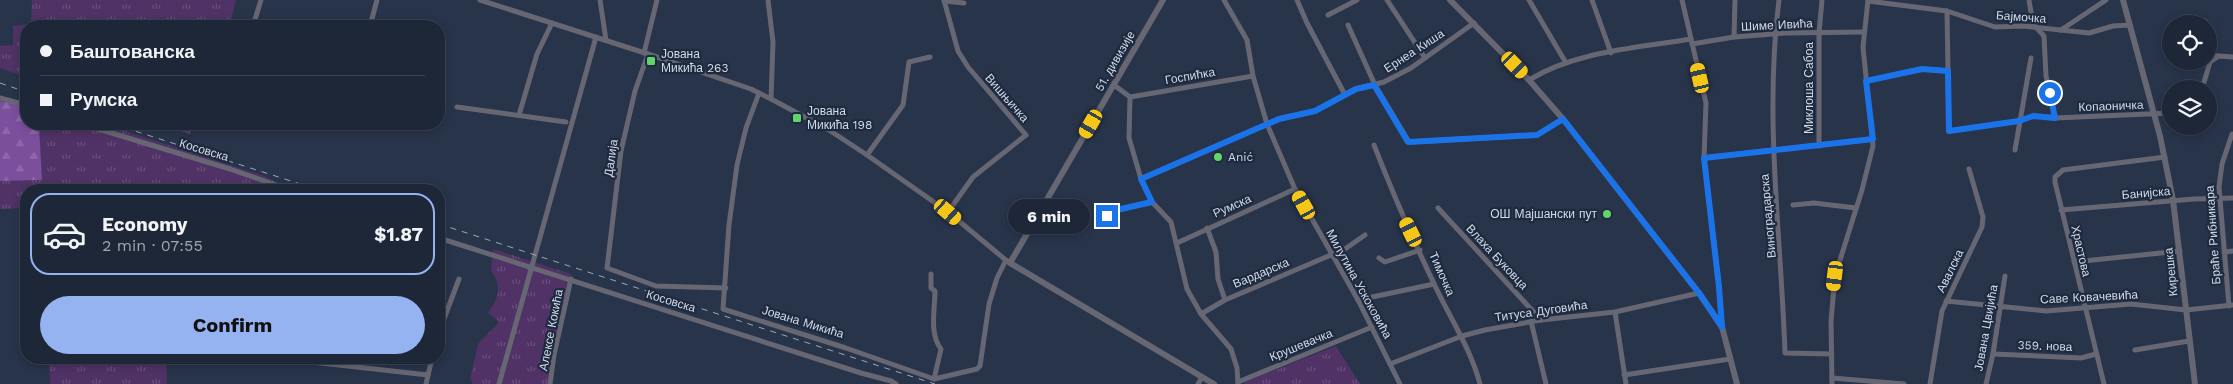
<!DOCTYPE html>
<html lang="en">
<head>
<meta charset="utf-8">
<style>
  body { margin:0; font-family:"Work Sans",sans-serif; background:#2b3343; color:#f1f3f6; height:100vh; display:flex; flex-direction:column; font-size:19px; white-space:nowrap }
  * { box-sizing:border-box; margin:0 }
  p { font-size:16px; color:#a1a5ae }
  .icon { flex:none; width:28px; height:28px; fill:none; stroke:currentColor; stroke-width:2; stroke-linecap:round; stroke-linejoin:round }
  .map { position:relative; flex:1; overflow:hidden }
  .side { position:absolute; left:20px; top:184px; width:425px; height:180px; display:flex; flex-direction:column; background:#1e2738; border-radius:20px; box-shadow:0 2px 8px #0003,0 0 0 1px #3c4453 }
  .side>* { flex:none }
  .guide { position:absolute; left:20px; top:20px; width:425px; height:110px; border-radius:20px; box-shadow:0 2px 8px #0003,0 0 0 1px #3c4453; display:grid; align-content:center; height:110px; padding:0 20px; background:#1e2738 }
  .controls { position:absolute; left:2162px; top:15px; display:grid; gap:10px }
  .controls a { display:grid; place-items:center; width:55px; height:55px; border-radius:50%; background:#1e2738; box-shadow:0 2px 8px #0003,0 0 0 1px #3c4453; font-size:25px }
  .end { position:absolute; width:22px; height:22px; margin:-11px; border:6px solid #1a73e8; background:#fff; box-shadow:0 0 0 2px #fff }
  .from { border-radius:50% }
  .bubble { position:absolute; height:35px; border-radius:18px; background:#1e2738; box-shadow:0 2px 8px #0003,0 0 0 1px #3c4453; font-size:16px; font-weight:700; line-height:35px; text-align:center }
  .car { position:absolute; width:15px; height:30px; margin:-15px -8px; border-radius:6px; box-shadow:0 0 4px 1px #0007; background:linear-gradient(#f5c518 24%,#345 0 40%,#f5c518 0 76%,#345 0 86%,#f5c518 0) }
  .guide b { display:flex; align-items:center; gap:18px; height:48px; font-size:19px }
  .guide b+b { border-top:1px solid #3c4453 }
  .guide i { width:12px; height:12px; background:#f1f3f6 }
  ul { padding:9px 0 0; list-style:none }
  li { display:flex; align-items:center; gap:15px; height:82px; margin:0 10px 8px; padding:0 10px; border:2px solid #3c4453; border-radius:20px }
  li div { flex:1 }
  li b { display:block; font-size:19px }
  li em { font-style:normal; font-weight:700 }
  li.active { border-color:#95b2f1 }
  li>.icon { width:45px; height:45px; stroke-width:1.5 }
  .button { display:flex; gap:10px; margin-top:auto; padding:10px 20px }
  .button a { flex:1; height:58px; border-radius:30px; background:#95b2f1; color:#111; font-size:20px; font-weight:700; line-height:58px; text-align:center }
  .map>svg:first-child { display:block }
  .grass { fill:url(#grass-tufts) }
  .forest { fill:url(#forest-firs) }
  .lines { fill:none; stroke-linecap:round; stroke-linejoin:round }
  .minor { stroke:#676774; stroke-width:5 }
  .tertiary { stroke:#676774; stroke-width:6 }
  .rail { stroke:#9da7b7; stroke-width:1; stroke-dasharray:6 6; stroke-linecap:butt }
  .route { stroke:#1a73e8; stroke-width:6 }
  .poi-dot { fill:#62d469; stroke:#1e2a3f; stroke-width:2 }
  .labels { text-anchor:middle; stroke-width:4.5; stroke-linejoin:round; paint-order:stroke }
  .street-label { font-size:12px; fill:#d2dae8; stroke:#1e2a3f }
  .poi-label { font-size:12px; fill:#d2dae8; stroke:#1e2a3f; text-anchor:start }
</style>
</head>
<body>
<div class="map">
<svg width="2233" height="384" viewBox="0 0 2233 384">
  <defs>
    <pattern id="grass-tufts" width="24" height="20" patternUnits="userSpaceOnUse" patternTransform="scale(1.25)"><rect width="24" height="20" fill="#503266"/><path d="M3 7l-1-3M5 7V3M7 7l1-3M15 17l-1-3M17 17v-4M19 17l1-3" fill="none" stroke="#684f7c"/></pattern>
    <pattern id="forest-firs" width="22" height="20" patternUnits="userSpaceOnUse" patternTransform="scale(1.25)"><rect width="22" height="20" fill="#7c4f9d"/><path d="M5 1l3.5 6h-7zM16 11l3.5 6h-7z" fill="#8e68ab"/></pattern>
  </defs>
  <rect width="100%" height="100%" fill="#28344a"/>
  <g class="grass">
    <polygon points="32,0 236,0 229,26 26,26 26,77 0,68 0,46 13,45 13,26 31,24"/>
    <polygon points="39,124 103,124 264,176 292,190 26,190 26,208 0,209 0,181 42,180"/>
    <polygon points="159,124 192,124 190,134"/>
    <path d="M493,249L571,274L559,317L549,384H473L470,379L478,344L499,322L488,313C498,298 503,287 491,271Z"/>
    <polygon points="1336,346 1360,384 1245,384 1245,382"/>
    <polygon points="49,358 166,358 167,384 50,384"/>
  </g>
  <polygon class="forest" points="0,101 26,104 26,124 39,124 42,180 0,181"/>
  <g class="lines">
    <g class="minor">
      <polyline points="480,0 648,54 751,89 771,99 829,130 867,155 948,212 1007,261"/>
      <polyline points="600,0 606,40"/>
      <polyline points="768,0 773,42 771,99"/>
      <polyline points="944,0 958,51 968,67 1026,135 973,177 948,212"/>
      <polyline points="1224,0 1247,40 1253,76 1267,124 1295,189 1358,300 1400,384"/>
      <polyline points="1297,0 1307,23 1345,95"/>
      <polyline points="1387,0 1425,58"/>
      <polyline points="1529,0 1566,63"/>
      <polyline points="1592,0 1611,53"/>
      <polyline points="1682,0 1706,103 1704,158 1719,287 1722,326"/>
      <path d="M1779,0C1764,118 1781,235 1785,353L1832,354"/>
      <polyline points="2029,0 2033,24 2044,36 2046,76 2055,118"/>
      <polyline points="944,1 964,3"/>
      <polyline points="1868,1 1947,11 1995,27 2023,26 2089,33 2113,26 2130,25"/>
      <polyline points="1947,11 1949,131 2019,121 2033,116 2055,118 2171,113"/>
      <polyline points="1328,15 1357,0"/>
      <polyline points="2205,21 2205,24"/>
      <polyline points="1348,25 1375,85 1409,142 1537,135 1563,119"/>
      <polyline points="253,26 261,0"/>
      <polyline points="370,26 377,0"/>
      <polyline points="2061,30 2106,0"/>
      <polyline points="1734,37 1735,0"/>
      <polyline points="1692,44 1734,37 1786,33 1864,32"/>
      <polyline points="2209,49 2210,55 2218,56"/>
      <polyline points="644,53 657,0"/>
      <polyline points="648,54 635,91 621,151 607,268 656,286 726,288"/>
      <path d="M1529,80C1576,51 1638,48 1691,39"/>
      <polyline points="1866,81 1922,69 1948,71"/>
      <polyline points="1114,85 1130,97 1129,138 1141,179 1152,202 1171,222 1187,289 1201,314 1231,349 1237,368 1238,384"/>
      <polyline points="2202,89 2210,62 2219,56 2233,57"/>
      <polyline points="759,93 746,128 737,165 729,225 723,309 846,348 934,379 977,369 980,366 989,304 997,278 1006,260"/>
      <polyline points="1130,97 1253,76"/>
      <polyline points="0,98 26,105"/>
      <polyline points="457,107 566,122"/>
      <polyline points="519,115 537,54 552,23"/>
      <polyline points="82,124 230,169 290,190"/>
      <path d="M1374,145C1393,194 1414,242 1437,290C1452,321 1471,350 1480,384"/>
      <polyline points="1819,146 1819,33 1822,0"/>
      <polyline points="2015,150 2031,58"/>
      <polyline points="867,155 903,105 909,62 930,57"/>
      <polyline points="1704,158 1873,139"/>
      <polyline points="1141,179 1279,119 1315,111 1356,89 1384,82 1411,68 1474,23"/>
      <polyline points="1793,205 1814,203 1856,208"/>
      <polyline points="1438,208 1541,320"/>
      <polyline points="2061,210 2194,199 2233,198"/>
      <polyline points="1106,218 1112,211 1152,202"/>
      <polyline points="1207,228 1216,252 1218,279 1225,300"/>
      <polyline points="439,238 861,373 891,381 896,384"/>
      <polyline points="1177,243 1295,189"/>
      <polyline points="2224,252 2233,251"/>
      <polyline points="1379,258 1385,262 1420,250"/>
      <polyline points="2074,262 2180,251"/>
      <path d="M931,274V288L935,291C935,309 929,334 941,349L934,379"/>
      <polyline points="1358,300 1434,284"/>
      <polyline points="1946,301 2046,311 2131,304 2186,310 2233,305"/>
      <polyline points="2229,306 2219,187 2222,164 2232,134"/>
      <polyline points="1615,312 1626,384"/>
      <polyline points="1201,314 1225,300 1345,249 1365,235"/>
      <polyline points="1531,321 1546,384"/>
      <polyline points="439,332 459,279"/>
      <polyline points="2135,350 2189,341"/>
      <polyline points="1993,354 2081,358 2096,354"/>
      <polyline points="276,358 428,375"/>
      <polyline points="1390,364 1462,336 1485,330 1541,320 1615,312 1699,293"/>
      <polyline points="1624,375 1730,359"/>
      <polyline points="1832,378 1904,384"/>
      <polyline points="1238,382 1372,327"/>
      <polyline points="426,384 432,358"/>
      <polyline points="499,384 596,37"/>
      <polyline points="550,384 554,355 571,279"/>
      <polyline points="1198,384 1202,377"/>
      <polyline points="1832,384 1831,321 1835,276 1862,190 1873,146 1863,47 1868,0"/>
      <polyline points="1930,384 1942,311 1982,227 1983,217 1969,169"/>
      <polyline points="1986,384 1993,354 2005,276"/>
      <polyline points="2104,384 2055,182 2055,177 2063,170 2165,157"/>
    </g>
    <g class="tertiary">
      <polyline points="1163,0 1010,263 1214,384"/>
      <polyline points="1450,0 1529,80 1563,119 1699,293 1722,327 1737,384"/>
      <polyline points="2123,0 2160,136 2173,200 2195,384"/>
    </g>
    <g class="rail">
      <polyline points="0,83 26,92"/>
      <polyline points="113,124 319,190"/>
      <polyline points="313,184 332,190"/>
      <polyline points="439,224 935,384"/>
    </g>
  </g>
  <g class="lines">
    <polyline class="route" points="1107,216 1112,211 1152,202 1141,179 1279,119 1315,111 1356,89 1374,85 1408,142 1537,135 1563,119 1699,293 1722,327 1719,287 1704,158 1873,139 1866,81 1922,69 1948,71 1949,131 2019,121 2033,116 2055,118 2050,93"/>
  </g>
  <g class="poi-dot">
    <rect x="646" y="56" width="10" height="10" rx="2.5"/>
    <rect x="792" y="113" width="10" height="10" rx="2.5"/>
    <circle cx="1218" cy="157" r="5"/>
    <circle cx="1607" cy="214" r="5"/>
  </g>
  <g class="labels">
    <g class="street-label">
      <text transform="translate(2021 17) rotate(4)" y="4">Бајмочка</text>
      <text transform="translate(1777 25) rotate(-3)" y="4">Шиме Ивића</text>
      <text transform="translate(1414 51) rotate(-33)" y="4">Ернеа Киша</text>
      <text transform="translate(1115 61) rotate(-60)" y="4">51. дивизије</text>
      <text transform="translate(1190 76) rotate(-10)" y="4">Госпићка</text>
      <text transform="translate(1809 88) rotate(-90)" y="4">Миклоша Сабоа</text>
      <text transform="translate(1007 98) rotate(49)" y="4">Вишњичка</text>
      <text transform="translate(2111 106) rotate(-2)" y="4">Копаоничка</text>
      <text transform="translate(204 150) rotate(17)" y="4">Косовска</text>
      <text transform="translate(611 158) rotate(-82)" y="4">Далија</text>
      <text transform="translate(2146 193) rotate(-5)" y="4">Банијска</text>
      <text transform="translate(1232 206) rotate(-24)" y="4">Румска</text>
      <text transform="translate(1768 216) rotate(-95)" y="4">Виноградарска</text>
      <text transform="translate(2213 235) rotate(-94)" y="4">Браће Рибникара</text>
      <text transform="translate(2081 251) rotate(77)" y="4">Храстова</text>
      <text transform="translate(1497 257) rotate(47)" y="4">Влаха Буковца</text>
      <text transform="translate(1950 271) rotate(-64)" y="4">Авалска</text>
      <text transform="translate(2171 272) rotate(-96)" y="4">Кирешка</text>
      <text transform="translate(1261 273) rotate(-23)" y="4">Вардарска</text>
      <text transform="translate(1442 274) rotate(66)" y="4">Тимочка</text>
      <text transform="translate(1359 284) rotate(61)" y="4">Милутина Ускоковића</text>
      <text transform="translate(2089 297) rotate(-3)" y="4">Саве Ковачевића</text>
      <text transform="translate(671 301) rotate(17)" y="4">Косовска</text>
      <text transform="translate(1541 311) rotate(-8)" y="4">Титуса Дуговића</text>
      <text transform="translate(803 322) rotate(17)" y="4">Јована Микића</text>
      <text transform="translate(1986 328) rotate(-80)" y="4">Јована Цвијића</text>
      <text transform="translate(551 330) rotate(-79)" y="4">Алексе Кокића</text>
      <text transform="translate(1301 345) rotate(-22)" y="4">Крушевачка</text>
      <text transform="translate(2045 346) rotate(2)" y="4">359. нова</text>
    </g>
    <g class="poi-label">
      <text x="661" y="58">Јована<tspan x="661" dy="14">Микића 263</tspan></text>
      <text x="807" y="115">Јована<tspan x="807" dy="14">Микића 198</tspan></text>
      <text x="1228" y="161">Anić</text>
      <text x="1597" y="218" text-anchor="end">ОШ Мајшански пут</text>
    </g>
  </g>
</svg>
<div class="controls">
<a><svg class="icon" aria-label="locate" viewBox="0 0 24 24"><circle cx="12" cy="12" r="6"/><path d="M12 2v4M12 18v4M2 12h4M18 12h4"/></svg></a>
<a><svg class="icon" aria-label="layers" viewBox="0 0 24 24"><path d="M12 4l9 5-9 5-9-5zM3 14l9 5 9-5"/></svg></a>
</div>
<i class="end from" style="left:2050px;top:93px"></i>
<i class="end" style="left:1107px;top:216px"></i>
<div class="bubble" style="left:1008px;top:199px;width:82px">6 min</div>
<i class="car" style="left:1515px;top:65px;rotate:136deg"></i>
<i class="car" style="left:1700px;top:78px;rotate:347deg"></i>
<i class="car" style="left:1091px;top:124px;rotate:210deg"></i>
<i class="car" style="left:1304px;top:205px;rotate:331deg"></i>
<i class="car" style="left:948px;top:212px;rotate:131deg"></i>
<i class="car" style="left:1411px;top:232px;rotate:334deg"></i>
<i class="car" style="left:1835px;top:276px;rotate:187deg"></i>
<div class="guide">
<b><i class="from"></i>Баштованска</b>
<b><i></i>Румска</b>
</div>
<section class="side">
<ul>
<li class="active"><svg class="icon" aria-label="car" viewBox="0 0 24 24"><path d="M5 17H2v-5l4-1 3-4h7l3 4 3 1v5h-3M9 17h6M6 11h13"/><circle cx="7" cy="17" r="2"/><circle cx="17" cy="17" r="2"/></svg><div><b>Economy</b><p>2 min · 07:55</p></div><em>$1.87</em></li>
</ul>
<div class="button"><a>Confirm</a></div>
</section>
</div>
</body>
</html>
